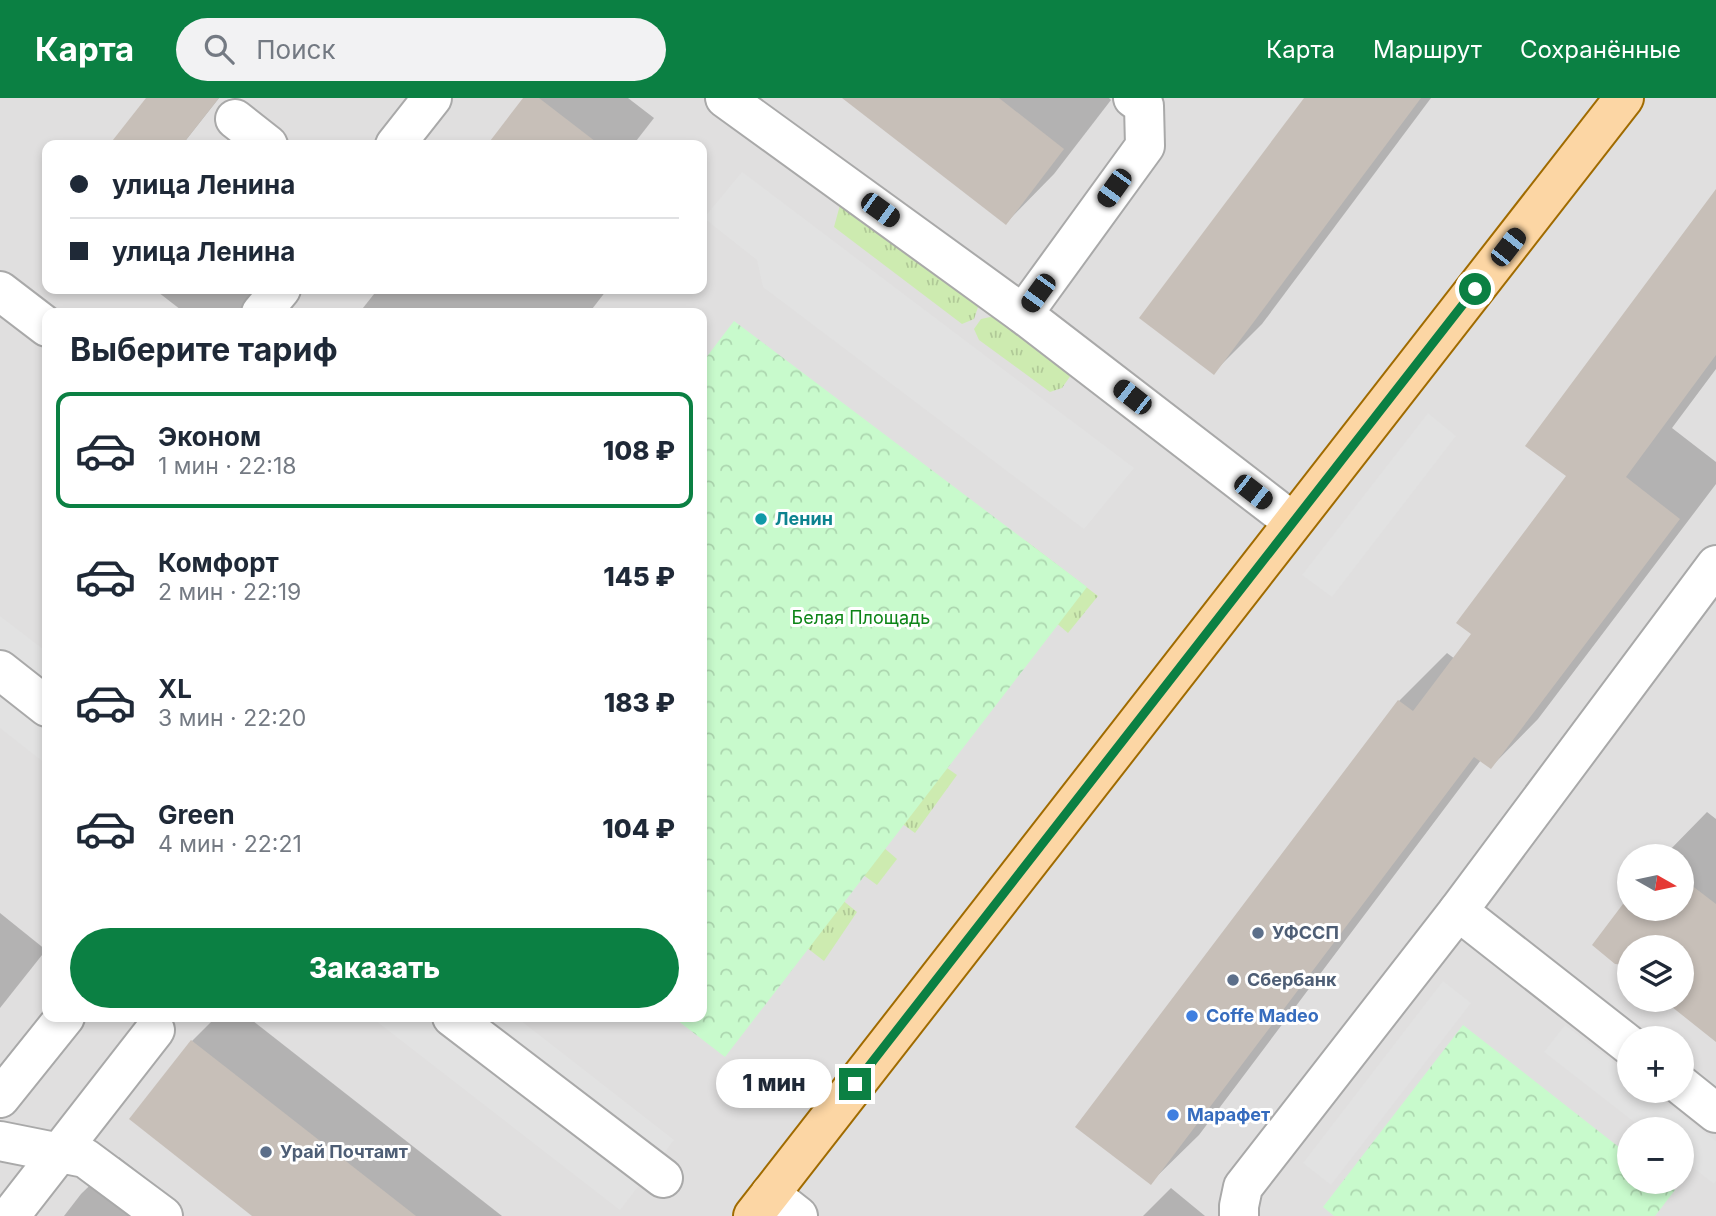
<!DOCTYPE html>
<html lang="ru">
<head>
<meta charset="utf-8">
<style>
  body { margin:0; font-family:Inter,sans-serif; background:#f2f2f3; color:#1f2937; height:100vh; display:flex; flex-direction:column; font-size:26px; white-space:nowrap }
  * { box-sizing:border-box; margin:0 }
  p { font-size:23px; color:#747a83 }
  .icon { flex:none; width:38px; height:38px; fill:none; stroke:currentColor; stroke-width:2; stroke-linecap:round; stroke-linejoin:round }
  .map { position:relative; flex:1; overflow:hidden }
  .side { position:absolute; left:42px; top:210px; width:665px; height:714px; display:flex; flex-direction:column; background:#fff; border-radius:14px; box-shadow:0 4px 10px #0003 }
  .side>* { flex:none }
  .hud { position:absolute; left:42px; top:42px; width:665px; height:154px; border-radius:14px; box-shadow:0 4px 10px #0003; display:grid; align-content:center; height:154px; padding:0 28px; background:#fff }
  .needle { width:46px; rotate:99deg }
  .tools { position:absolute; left:1617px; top:746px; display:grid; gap:14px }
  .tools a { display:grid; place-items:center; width:77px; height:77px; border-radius:50%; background:#fff; box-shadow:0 4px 10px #0003; font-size:35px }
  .end { position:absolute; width:32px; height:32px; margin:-16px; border:9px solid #0b8043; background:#fff; box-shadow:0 0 0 4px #fff }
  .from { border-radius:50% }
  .bubble { position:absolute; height:49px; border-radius:24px; background:#fff; box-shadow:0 4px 10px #0003; font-size:23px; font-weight:800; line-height:49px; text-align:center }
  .car { position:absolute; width:21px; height:42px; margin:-21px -10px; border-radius:9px; box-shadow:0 0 5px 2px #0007; background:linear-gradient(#222 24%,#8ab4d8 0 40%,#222 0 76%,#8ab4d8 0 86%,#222 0) }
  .hud b { display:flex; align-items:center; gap:24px; height:66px; font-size:26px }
  .hud b+b { border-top:2px solid #e0e1e3 }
  .hud i { width:18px; height:18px; background:#1f2937 }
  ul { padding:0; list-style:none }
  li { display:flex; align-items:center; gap:21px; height:116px; margin:0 14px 10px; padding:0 14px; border:4px solid transparent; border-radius:14px }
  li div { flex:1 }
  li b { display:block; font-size:26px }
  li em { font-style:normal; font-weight:800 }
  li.selected { border-color:#0b8043 }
  li>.icon { width:63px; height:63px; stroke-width:1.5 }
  h2 { padding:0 28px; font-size:32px; line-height:84px }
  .primary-button { display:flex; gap:14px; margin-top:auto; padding:14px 28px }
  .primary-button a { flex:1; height:80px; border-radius:42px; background:#0b8043; color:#fff; font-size:28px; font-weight:800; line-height:80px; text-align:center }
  header { display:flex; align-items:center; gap:42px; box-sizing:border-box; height:98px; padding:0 35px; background:#0b8043; color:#fff }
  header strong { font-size:33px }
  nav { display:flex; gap:38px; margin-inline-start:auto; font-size:24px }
  .search { width:490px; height:63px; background:#f2f2f3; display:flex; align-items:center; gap:18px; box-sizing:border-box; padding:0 24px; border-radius:38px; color:#747a83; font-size:26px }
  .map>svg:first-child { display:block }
  .residential { fill:#e0dfdf; fill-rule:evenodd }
  .grass { fill:url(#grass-tufts) }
  .park { fill:url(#park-crowns) }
  .parking { fill:#e2e2e2 }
  .shadow { fill:#0003 }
  .building { fill:#c7bfb8 }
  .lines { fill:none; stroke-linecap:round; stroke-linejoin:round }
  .minor-casing { stroke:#a9a9a9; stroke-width:42 }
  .major-casing { stroke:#a06b00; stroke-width:42 }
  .minor { stroke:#fff; stroke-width:38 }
  .major { stroke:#fcd6a4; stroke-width:38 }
  .route { stroke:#0b8043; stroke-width:9 }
  .culture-dot { fill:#0f9aa8; stroke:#fff; stroke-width:2.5 }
  .service-dot { fill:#5c6f8a; stroke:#fff; stroke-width:2.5 }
  .shop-dot { fill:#3f7fe0; stroke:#fff; stroke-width:2.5 }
  .labels { text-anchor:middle; stroke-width:6; stroke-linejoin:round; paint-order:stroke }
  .culture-label { font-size:18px; font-weight:bold; fill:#0d838f; stroke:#fff; text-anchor:start }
  .park-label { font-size:18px; fill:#0c8416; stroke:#fff }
  .service-label { font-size:18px; font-weight:bold; fill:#4e5e75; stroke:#fff; text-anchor:start }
  .shop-label { font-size:18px; font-weight:bold; fill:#366cbe; stroke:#fff; text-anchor:start }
</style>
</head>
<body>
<header>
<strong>Карта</strong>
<div class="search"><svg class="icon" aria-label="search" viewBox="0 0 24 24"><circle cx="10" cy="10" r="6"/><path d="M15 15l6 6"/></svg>Поиск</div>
<nav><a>Карта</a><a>Маршрут</a><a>Сохранённые</a></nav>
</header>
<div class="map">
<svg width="1716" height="1118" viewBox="0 0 1716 1118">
  <defs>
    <pattern id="grass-tufts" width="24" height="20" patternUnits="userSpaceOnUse" patternTransform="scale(1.75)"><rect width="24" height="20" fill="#cdebb0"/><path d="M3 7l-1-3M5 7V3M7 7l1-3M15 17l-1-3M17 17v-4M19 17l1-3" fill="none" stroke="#b0c997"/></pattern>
    <pattern id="park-crowns" width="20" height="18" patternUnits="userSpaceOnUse" patternTransform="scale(1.75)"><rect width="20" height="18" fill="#c8facc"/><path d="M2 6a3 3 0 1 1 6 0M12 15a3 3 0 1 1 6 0" fill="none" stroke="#acd6af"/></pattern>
  </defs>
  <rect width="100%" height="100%" fill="#f2efe9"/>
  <path class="residential" d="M0,0H1716V1118H0ZM47,47H702V191H47ZM47,215H702V919H47ZM1629,758H1682V810H1629ZM1629,849H1682V901H1629ZM1629,940H1682V992H1629ZM1629,1031H1682V1083H1629Z"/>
  <g class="grass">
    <polygon points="840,107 979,206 974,221 962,226 834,129"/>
    <polygon points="995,218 1071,277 1062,290 1050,294 979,242 974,231 981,221"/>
    <polygon points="1026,443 1098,498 1068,535 1016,490"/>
    <polygon points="906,641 957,677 915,735 839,680"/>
    <polygon points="825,699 897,761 877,787 800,731"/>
    <polygon points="781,752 857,814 824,863 745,802"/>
  </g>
  <g class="park">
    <polygon points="734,223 1087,489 725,959 673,919 702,919 702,265"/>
    <polygon points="1463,927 1629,1057 1629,1083 1664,1083 1675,1092 1655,1118 1334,1118 1323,1109"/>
  </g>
  <g class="parking">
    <polygon points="742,74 1134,370 1084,431 763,189 757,162 704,120"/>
    <polygon points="1428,315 1456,338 1332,499 1302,477"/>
    <polygon points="0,518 47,554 47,667 0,630"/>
    <polygon points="1443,883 1471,905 1331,1087 1303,1065"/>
    <polygon points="371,919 516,919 674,1042 620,1112"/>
    <polygon points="1565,927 1629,976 1629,992 1650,992 1716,1043 1716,1083 1714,1086 1682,1061 1682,1031 1643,1031 1544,954"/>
  </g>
  <g class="shadow">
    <polygon points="148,0 219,0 182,47 111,47"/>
    <polygon points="526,0 628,0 654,20 633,47 489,47"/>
    <polygon points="845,0 1109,0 1111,2 1054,76 1006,125"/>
    <polygon points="1306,0 1431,0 1262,226 1214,274"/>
    <polygon points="1716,94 1716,271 1672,330 1716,364 1716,386 1538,621 1491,669 1481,662 1199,1037 1151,1084 1077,1029 1399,603 1447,555 1455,561 1473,536 1569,378"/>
    <polygon points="154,191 254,191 250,203 240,215 185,215"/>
    <polygon points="378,191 603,191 606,193 589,215 359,215"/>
    <polygon points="1707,714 1716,721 1716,936 1682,901 1682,849 1629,849 1629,865 1616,864 1594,847 1629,801 1629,810 1682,810 1682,758 1664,758"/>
    <polygon points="0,815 46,852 0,910"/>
    <polygon points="216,919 248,919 502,1118 255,1118 131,1021 192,943"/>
    <polygon points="119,1059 155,1087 132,1118 64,1118 81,1096"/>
    <polygon points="1171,1090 1205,1118 1143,1118"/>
  </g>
  <g class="building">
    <polygon points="146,0 219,0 182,47 109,47"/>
    <polygon points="523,0 539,0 600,47 487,47"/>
    <polygon points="842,0 999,0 1064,51 1006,127"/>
    <polygon points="1304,0 1421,0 1214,277 1139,220"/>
    <polygon points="1716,91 1716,257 1626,379 1680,421 1491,671 1474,659 1151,1087 1075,1029 1398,602 1413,613 1471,536 1456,525 1566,378 1525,348"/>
    <polygon points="1682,780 1716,806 1716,944 1662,901 1682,901 1682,849 1629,849 1629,867 1615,866 1592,847 1629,798 1629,810 1682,810"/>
    <polygon points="191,942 416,1118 252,1118 129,1021"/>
  </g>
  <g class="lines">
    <defs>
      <g id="minor">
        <polyline points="725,0 1023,216 1293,424"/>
        <polyline points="235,21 268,47"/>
        <polyline points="395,47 432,0"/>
        <polyline points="0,193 47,229"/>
        <polyline points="261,215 281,191"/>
        <polyline points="1023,216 1145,48 1144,8 1133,0"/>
        <polyline points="0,572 47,609"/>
        <polyline points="1458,813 1629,947"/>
        <polyline points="452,919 663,1080"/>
        <polyline points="1682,988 1716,1015"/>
        <polyline points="0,1000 65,919"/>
        <polyline points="0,1043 85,1060 163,1118"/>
        <polyline points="770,1096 798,1118"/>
        <polyline points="10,1118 155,932"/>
        <polyline points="1239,1118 1239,1108 1243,1089 1458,813 1716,467"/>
      </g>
      <polyline id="major" points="753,1118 1624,0"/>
    </defs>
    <use href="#minor" class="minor-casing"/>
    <use href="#major" class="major-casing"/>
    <use href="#minor" class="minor"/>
    <use href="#major" class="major"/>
  </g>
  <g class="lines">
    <polyline class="route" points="855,986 1475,191"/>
  </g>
  <circle class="culture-dot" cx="761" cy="421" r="7"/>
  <g class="service-dot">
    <circle cx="1258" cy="835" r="7"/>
    <circle cx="1233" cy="882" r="7"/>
    <circle cx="266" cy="1054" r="7"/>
  </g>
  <g class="shop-dot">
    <circle cx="1192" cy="918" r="7"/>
    <circle cx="1173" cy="1017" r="7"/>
  </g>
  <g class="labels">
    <g class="culture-label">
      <text x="775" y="427">Ленин</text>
    </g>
    <g class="park-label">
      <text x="861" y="526">Белая Площадь</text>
    </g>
    <g class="service-label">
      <text x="1272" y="841">УФССП</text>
      <text x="1247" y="888">Сбербанк</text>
      <text x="280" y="1060">Урай Почтамт</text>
    </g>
    <g class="shop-label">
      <text x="1206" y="924">Coffe Madeo</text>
      <text x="1187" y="1023">Марафет</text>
    </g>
  </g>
</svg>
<div class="tools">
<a><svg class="needle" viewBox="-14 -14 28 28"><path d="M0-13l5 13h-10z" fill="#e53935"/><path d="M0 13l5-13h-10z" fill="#747a83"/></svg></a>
<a><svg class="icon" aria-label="layers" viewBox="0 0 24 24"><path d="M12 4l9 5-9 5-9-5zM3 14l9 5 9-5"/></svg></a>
<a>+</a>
<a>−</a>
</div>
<i class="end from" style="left:1475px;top:191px"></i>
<i class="end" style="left:855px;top:986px"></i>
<div class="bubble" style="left:716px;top:961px;width:116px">1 мин</div>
<i class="car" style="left:1114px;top:90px;rotate:216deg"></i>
<i class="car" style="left:880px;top:112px;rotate:126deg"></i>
<i class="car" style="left:1508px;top:149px;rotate:38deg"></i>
<i class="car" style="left:1038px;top:195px;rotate:216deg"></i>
<i class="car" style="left:1132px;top:299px;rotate:308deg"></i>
<i class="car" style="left:1253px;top:394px;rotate:128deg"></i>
<div class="hud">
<b><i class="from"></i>улица Ленина</b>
<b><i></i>улица Ленина</b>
</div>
<section class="side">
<h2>Выберите тариф</h2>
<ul>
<li class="selected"><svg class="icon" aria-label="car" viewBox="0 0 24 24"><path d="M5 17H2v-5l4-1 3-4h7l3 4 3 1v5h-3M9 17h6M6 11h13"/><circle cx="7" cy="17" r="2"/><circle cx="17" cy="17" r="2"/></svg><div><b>Эконом</b><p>1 мин · 22:18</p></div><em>108 ₽</em></li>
<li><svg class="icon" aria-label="car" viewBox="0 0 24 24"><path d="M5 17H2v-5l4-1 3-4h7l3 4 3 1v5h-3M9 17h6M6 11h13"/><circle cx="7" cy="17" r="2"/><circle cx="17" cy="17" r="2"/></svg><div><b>Комфорт</b><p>2 мин · 22:19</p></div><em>145 ₽</em></li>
<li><svg class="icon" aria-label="car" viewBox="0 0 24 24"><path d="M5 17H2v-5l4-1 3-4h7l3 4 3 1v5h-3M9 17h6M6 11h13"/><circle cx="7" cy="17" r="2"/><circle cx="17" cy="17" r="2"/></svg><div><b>XL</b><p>3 мин · 22:20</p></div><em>183 ₽</em></li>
<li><svg class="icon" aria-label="car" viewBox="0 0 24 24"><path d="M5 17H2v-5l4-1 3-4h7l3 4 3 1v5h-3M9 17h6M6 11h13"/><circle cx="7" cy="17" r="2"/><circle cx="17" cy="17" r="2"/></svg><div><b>Green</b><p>4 мин · 22:21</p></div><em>104 ₽</em></li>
</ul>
<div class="primary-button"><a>Заказать</a></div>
</section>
</div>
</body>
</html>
